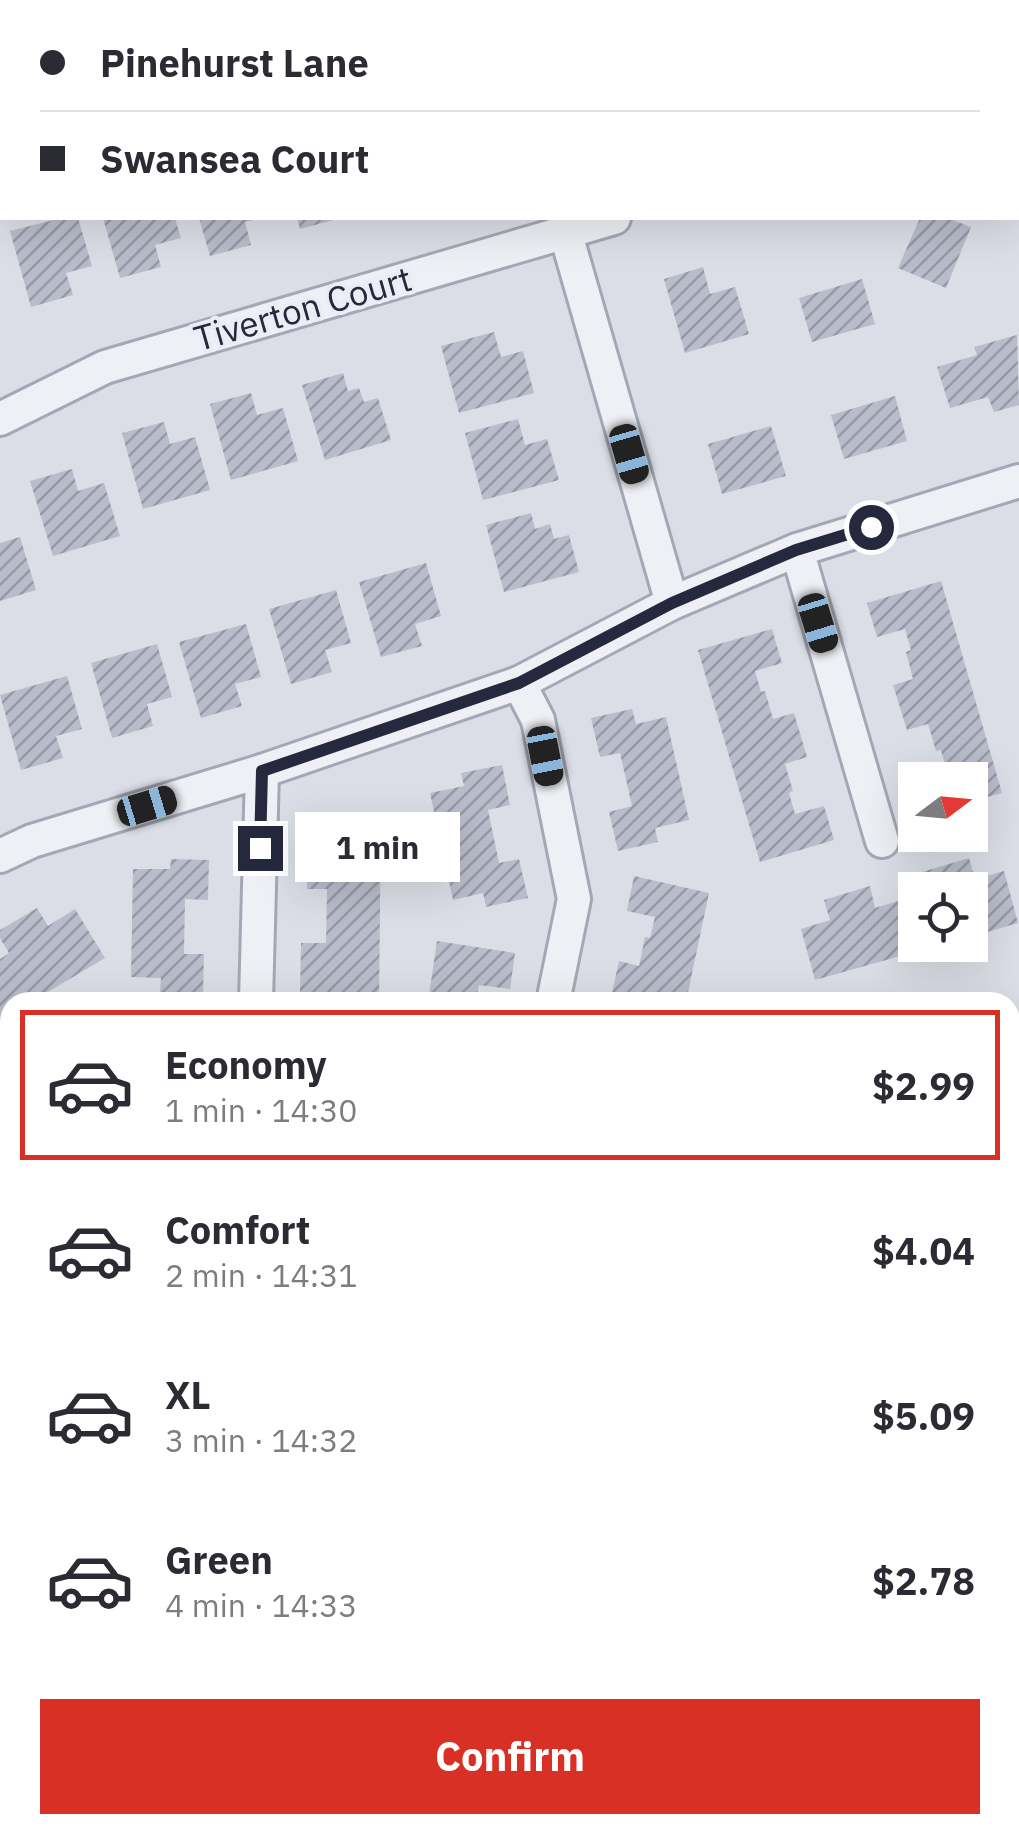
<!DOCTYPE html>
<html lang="en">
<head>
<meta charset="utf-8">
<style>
  body { margin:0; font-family:"IBM Plex Sans",sans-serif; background:#f7f7f7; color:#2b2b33; height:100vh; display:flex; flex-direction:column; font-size:38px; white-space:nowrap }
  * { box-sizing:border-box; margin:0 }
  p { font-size:32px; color:#7c7c81 }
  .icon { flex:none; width:55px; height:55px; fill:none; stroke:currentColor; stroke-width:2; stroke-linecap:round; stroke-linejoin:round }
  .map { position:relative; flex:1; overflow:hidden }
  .drawer { position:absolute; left:0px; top:992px; width:1020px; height:842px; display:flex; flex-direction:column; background:#fff; border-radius:30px 30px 0 0; box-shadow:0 10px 40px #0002 }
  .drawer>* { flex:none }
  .top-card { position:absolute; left:0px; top:0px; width:1020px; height:220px; box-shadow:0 10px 40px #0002; display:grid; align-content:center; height:220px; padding:0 40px; background:#fff }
  .needle { width:65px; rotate:74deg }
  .buttons { position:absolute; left:898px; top:762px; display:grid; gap:20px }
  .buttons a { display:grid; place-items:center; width:90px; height:90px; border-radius:0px; background:#fff; box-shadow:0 10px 40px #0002; font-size:50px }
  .end { position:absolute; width:45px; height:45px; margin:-22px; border:12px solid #26293d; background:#fff; box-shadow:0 0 0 5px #fff }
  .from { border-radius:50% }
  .bubble { position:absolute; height:70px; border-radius:0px; background:#fff; box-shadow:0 10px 40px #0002; font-size:32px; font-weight:700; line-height:70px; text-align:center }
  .car { position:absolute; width:30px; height:60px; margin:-30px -15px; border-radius:12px; box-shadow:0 0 8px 2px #0007; background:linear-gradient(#222 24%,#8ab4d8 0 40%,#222 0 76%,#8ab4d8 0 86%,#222 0) }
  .top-card b { display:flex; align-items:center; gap:35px; height:95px; font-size:38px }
  .top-card b+b { border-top:2px solid #e1e1e2 }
  .top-card i { width:25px; height:25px; background:#2b2b33 }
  ul { padding:18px 0 0; list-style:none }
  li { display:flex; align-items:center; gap:30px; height:150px; margin:0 20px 15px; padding:0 20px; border:5px solid transparent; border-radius:0px }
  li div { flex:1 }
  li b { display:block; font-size:38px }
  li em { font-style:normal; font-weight:700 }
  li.selected { border-color:#d93025 }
  li>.icon { width:90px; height:90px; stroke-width:1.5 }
  .action { display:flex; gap:20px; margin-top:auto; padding:20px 40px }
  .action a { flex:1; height:115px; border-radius:0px; background:#d93025; color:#fff; font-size:40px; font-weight:700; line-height:115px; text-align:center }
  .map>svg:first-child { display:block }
  .building { fill:url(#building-hatch) }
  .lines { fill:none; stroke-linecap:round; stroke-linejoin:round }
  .minor-casing { stroke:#a5a8b4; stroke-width:38 }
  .minor { stroke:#eff0f5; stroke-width:32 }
  .route { stroke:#26293d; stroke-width:12 }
  .labels { text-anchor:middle; stroke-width:8; stroke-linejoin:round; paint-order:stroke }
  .street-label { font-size:35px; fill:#26293d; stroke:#ebedf5 }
</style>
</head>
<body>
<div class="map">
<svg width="1019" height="1833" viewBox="0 0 1019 1833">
  <defs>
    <pattern id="building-hatch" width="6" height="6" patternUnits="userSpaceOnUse" patternTransform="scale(2.5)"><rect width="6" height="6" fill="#b9bcca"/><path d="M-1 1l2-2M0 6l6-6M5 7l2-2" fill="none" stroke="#9699a5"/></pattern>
  </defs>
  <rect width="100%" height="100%" fill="#dcdee7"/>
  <g class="building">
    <polygon points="61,218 78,218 92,266 66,273 73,295 31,307 10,231"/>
    <polygon points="103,218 175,218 181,238 155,245 161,267 120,278"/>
    <polygon points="199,218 258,218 258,219 245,222 251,245 210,256"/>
    <polygon points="297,218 337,218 337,219 300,229"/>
    <polygon points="920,218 948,218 971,227 946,288 898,268"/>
    <polygon points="703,267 710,294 735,287 749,334 685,353 664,279"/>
    <polygon points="862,279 875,324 812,342 799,298"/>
    <polygon points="494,332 501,357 523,351 534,393 459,413 441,346"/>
    <polygon points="1017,335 1019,405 994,412 988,397 950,408 937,367 977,355 974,347"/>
    <polygon points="343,373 348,391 359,388 364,402 378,398 391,440 325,460 302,385"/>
    <polygon points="251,393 257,415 283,408 298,461 231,480 210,404"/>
    <polygon points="895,396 907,441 844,459 831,415"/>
    <polygon points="518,419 525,445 547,439 559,480 483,500 465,433"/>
    <polygon points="164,422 170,444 195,437 210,490 143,509 122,433"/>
    <polygon points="771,426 786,476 722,494 708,444"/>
    <polygon points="72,469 78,491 104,483 120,536 53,556 30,481"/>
    <polygon points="531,513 535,529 550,524 554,539 569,535 579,572 504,592 486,525"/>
    <polygon points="20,537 36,590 0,601 0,543"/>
    <polygon points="426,563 441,616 415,624 422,646 381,657 359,582"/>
    <polygon points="941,581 1002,793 970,802 970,780 921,780 947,772 941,750 936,751 928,724 907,730 893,685 913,679 906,652 911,650 905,629 877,637 867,603"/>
    <polygon points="336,590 351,643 325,650 332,672 291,684 269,609"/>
    <polygon points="246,624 261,677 235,684 242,706 201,718 179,642"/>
    <polygon points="772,629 782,663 755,671 761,692 765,691 773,719 794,713 807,757 785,764 793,791 789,793 795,814 824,806 834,840 760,862 698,650"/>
    <polygon points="157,644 172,697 147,704 153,726 112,738 91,663"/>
    <polygon points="67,676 82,729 56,736 63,758 21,770 0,695"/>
    <polygon points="632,709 636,724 666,717 689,820 655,828 658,842 618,851 609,812 632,806 620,753 600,757 591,718"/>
    <polygon points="502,765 510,805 488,810 499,863 519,859 528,898 486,907 483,893 453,900 430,793 464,786 461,773"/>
    <polygon points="332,812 381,812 379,1002 321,1002 321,992 300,992 301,943 326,943 327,889 307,889 307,839 332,840"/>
    <polygon points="969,858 975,879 1004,871 1018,923 970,937 970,890 927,890 922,872"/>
    <polygon points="171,859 209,860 208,900 185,899 184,954 204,954 203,993 160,992 161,978 131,977 133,869 170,869"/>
    <polygon points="634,876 709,893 686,1002 610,1002 619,961 639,966 645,937 650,938 655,917 627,911"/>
    <polygon points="870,886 875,908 915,896 915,945 936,946 815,980 801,929 830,920 824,900"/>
    <polygon points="37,908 48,926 75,909 105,958 31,1002 10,1002 10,1016 0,1022 0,959 9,953 0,938 0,930"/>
    <polygon points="437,941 515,953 510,989 479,985 476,1002 428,1002"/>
    <polygon points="1010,1051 1019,1053 1019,1107 1010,1105"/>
    <polygon points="8,1163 10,1163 10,1217 0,1215"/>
    <polygon points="0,1321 10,1323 4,1353 10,1355 10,1403 0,1401"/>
    <polygon points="1010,1445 1019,1459 1019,1559 1010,1544"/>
    <polygon points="10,1468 10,1542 0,1543 0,1469"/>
  </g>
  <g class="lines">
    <defs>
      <g id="minor">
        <polyline points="565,231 672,603"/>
        <polyline points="0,419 105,367 614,218"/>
        <polyline points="797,550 882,841"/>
        <polyline points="519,683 538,720 574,899 553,1002"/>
        <polyline points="0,856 32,841 262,771 519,683 672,603 797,550 1019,481"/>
        <polyline points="256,1002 262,771"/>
        <polyline points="1010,1189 1019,1197"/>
        <polyline points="0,1274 10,1276"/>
        <polyline points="0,1593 10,1592"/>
        <polyline points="1010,1681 1019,1696"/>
        <polyline points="1010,1763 1019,1757"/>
        <polyline points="0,1818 10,1818"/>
        <polyline points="218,1825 265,1833"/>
        <polyline points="395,1833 397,1825"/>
        <polyline points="883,1833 901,1825"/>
      </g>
    </defs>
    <use href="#minor" class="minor-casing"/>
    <use href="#minor" class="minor"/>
  </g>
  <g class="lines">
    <polyline class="route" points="260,848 262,771 519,683 672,603 796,550 871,527"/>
  </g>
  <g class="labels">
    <g class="street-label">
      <text transform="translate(303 309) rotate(-16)" y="12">Tiverton Court</text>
    </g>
  </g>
</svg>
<div class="buttons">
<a><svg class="needle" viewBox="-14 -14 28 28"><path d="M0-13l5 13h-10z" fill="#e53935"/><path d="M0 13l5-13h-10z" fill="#7c7c81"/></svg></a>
<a><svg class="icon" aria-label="locate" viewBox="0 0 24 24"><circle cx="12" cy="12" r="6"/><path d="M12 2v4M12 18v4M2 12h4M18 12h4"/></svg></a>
</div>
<i class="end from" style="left:871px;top:527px"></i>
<i class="end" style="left:260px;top:848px"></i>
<div class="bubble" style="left:295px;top:812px;width:165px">1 min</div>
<i class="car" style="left:629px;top:454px;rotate:164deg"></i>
<i class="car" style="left:818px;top:623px;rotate:163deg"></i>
<i class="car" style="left:545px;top:756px;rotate:169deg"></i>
<i class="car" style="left:147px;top:806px;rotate:73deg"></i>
<div class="top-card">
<b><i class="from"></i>Pinehurst Lane</b>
<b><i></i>Swansea Court</b>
</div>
<section class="drawer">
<ul>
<li class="selected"><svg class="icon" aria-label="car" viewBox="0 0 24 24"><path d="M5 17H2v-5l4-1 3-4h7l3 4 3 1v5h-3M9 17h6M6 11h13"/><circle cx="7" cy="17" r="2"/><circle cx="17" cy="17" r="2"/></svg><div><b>Economy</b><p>1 min · 14:30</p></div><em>$2.99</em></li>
<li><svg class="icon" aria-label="car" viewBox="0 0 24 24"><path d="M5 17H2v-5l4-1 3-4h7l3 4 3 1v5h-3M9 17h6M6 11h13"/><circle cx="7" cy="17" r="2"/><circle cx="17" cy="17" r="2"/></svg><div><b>Comfort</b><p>2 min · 14:31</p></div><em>$4.04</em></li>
<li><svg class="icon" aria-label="car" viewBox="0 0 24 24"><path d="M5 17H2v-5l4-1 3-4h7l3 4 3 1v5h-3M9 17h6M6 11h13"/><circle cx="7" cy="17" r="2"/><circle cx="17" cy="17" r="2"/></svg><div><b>XL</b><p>3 min · 14:32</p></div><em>$5.09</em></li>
<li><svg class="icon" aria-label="car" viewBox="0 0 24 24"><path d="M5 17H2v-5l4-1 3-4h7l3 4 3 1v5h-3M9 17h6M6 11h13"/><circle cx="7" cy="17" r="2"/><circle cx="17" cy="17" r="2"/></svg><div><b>Green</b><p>4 min · 14:33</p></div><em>$2.78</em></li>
</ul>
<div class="action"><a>Confirm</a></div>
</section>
</div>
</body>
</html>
